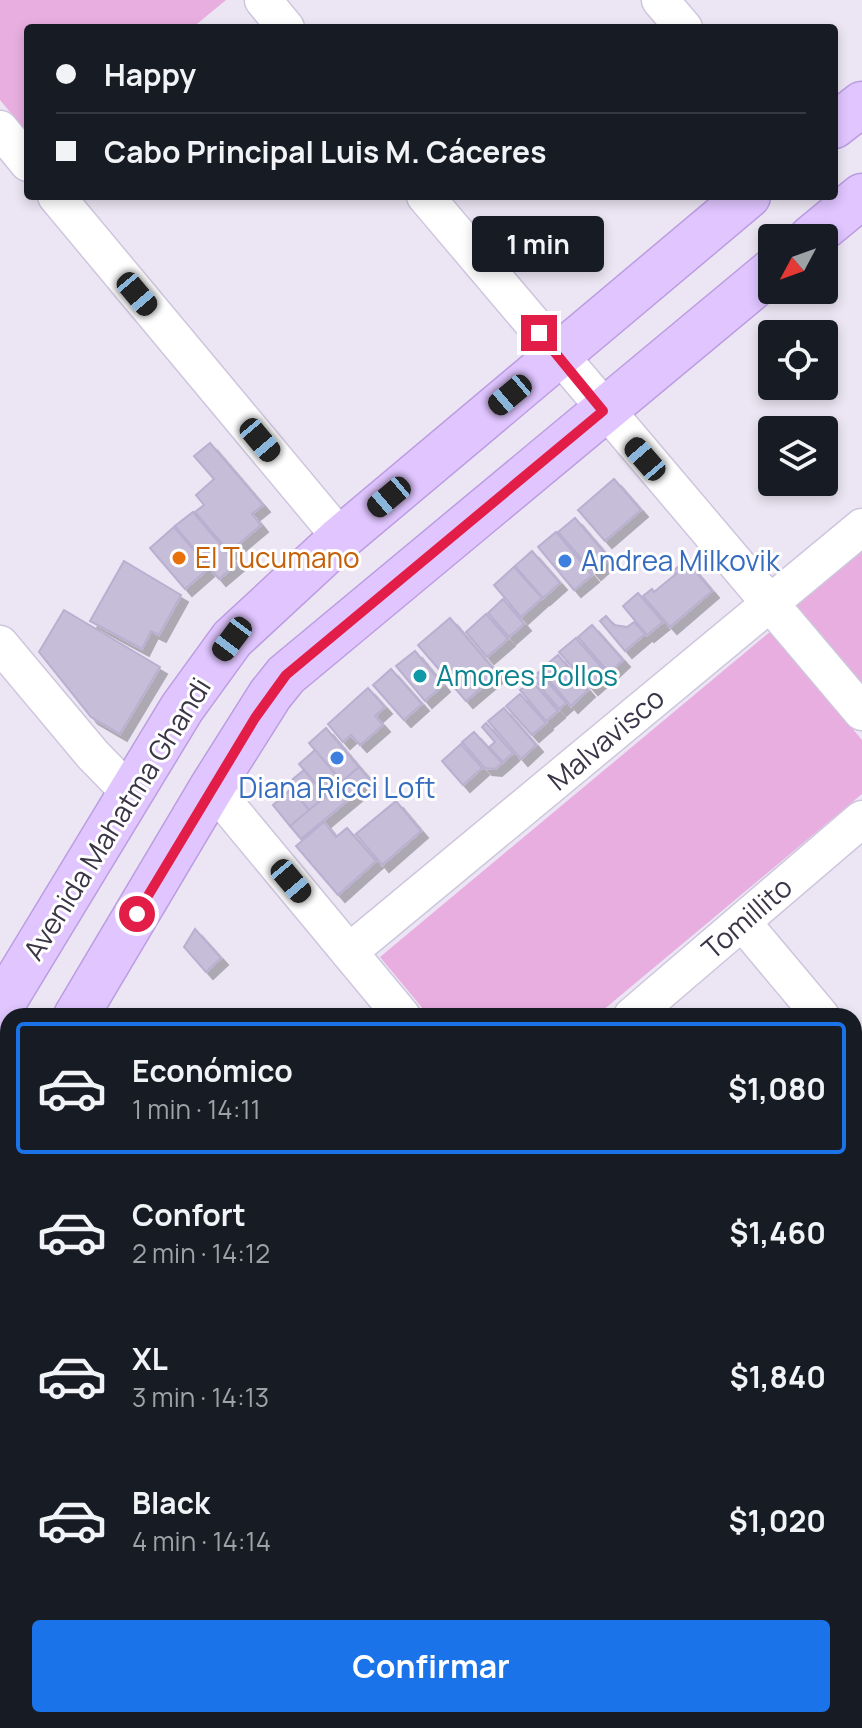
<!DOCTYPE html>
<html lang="es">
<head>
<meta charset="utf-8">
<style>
  body { margin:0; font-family:Manrope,sans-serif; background:#242831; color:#f1f3f6; height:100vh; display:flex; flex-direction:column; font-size:30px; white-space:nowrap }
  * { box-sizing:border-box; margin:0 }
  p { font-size:26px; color:#9ea1a6 }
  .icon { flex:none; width:44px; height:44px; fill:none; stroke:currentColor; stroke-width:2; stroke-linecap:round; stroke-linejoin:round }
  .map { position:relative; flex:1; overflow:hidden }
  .side { position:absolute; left:0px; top:1008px; width:862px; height:720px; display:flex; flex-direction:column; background:#171b24; border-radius:24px 24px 0 0; box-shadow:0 4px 12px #0003 }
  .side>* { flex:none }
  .banner { position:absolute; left:24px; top:24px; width:814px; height:176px; border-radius:8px; box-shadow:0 4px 12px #0003; display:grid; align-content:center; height:176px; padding:0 32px; background:#171b24 }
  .needle { width:52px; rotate:229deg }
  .controls { position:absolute; left:758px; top:224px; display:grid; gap:16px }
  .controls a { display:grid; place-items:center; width:80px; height:80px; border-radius:8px; background:#171b24; box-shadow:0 4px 12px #0003; font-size:40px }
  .end { position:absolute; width:36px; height:36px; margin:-18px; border:10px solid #e11d48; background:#fff; box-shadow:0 0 0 4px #fff }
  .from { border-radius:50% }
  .bubble { position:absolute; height:56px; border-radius:8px; background:#171b24; box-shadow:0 4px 12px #0003; font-size:26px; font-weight:700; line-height:56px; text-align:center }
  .car { position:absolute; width:24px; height:48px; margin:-24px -12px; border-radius:10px; box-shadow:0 0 6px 2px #0007; background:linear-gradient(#222 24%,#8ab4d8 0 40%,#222 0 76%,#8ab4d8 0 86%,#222 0) }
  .banner b { display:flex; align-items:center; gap:28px; height:76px; font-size:30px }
  .banner b+b { border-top:2px solid #363941 }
  .banner i { width:20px; height:20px; background:#f1f3f6 }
  ul { padding:14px 0 0; list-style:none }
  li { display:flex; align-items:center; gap:24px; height:132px; margin:0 16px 12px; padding:0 16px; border:4px solid transparent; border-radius:8px }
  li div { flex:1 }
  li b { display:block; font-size:30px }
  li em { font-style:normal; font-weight:700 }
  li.current { border-color:#1a73e8 }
  li>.icon { width:72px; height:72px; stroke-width:1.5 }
  .cta { display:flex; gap:16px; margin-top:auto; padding:16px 32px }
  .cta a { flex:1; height:92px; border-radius:8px; background:#1a73e8; color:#fff; font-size:32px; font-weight:700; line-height:92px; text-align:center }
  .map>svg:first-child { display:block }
  .green { fill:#e9aee0 }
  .building { fill:#c6bed8; stroke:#b9afd0; stroke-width:2; filter:url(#shadow) }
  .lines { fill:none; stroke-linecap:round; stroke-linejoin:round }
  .minor-casing { stroke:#cec6dd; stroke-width:39 }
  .secondary-casing { stroke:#bb9de1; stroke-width:47 }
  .minor { stroke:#fff; stroke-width:36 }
  .secondary { stroke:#e0c5ff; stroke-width:44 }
  .route { stroke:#e11d48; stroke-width:10 }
  .food-dot { fill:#e8710a; stroke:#fff; stroke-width:3 }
  .shop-dot { fill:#3f7fe0; stroke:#fff; stroke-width:3 }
  .culture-dot { fill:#0f9aa8; stroke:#fff; stroke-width:3 }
  .labels { text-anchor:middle; stroke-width:6; stroke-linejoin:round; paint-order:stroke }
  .food-label { font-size:28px; fill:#c56008; stroke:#fff; text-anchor:start }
  .shop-label { font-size:28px; fill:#366cbe; stroke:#fff; text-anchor:start }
  .culture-label { font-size:28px; fill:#0d838f; stroke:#fff; text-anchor:start }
  .street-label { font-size:28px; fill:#3b3547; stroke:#fff }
</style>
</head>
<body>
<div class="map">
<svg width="862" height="1728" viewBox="0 0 862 1728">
  <defs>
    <filter id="shadow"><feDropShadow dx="7" dy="7" stdDeviation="0" flood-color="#0004"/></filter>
  </defs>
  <rect width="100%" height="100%" fill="#ece6f4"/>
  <g class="green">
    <polygon points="0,0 226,0 192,28 28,28 28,134 0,100"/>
    <polygon points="862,550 862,687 794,608"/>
    <polygon points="771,631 862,740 862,794 596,1016 429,1016 380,957"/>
  </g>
  <g class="building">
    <polygon points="210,443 263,505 252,514 261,525 229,552 195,512 204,505 196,495 214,479 194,456"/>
    <polygon points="614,479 641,510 605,541 578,510"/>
    <polygon points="193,512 237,564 219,579 175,526"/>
    <polygon points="575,518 610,559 594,573 558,532"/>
    <polygon points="174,527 209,568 185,589 150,548"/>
    <polygon points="556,532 592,575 574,590 538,547"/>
    <polygon points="532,551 560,583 543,598 515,566"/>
    <polygon points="686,560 712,591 670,627 643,596 652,589 654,592 676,574 673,571"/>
    <polygon points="124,561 181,595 159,635 151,631 142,649 90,621"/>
    <polygon points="514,567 542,598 521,617 494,585"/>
    <polygon points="638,593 663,622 647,635 623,606"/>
    <polygon points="503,599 524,624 509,637 488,613"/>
    <polygon points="64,610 160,667 120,734 91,717 39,652"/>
    <polygon points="486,614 508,639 487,657 466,632"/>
    <polygon points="606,616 614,625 627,627 634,622 645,634 625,651 600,621"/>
    <polygon points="450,618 498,674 466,701 418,645"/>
    <polygon points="592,625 623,660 609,673 578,637"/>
    <polygon points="576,638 607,674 591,688 559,652"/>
    <polygon points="415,651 443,685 425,701 396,666"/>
    <polygon points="558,655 588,690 571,706 540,670"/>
    <polygon points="391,669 422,704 404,720 373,685"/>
    <polygon points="539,672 566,703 559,709 532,677"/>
    <polygon points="532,681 558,711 546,721 520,690"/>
    <polygon points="368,688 385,707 375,716 383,725 360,745 351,735 343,742 328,724"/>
    <polygon points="520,694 546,723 532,735 506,706"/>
    <polygon points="504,708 536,745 521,759 488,721"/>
    <polygon points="486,723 513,753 503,762 489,747 495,742 482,727"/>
    <polygon points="326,728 359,767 342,782 309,743"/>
    <polygon points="474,732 502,763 495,769 485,768 462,742"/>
    <polygon points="461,744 482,768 463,785 442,761"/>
    <polygon points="315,750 342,782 326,796 299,764"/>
    <polygon points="359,767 371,781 301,839 290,826"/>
    <polygon points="304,770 326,796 309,810 287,784"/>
    <polygon points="291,789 309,810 290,826 273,805"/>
    <polygon points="396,801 421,831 382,865 356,834"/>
    <polygon points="324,822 336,837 347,828 376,861 338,895 296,846"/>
    <polygon points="195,929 221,958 206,972 184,947"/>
    <polygon points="8,1227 8,1361 0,1374 0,1240"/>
    <polygon points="862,1600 862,1635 854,1626 854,1608"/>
    <polygon points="854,1641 862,1651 862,1709 854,1699"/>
  </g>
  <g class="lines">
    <defs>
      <g id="minor">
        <polyline points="263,0 286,28"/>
        <polyline points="660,0 684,28"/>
        <polyline points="0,129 28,163"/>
        <polyline points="56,196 341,538"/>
        <polyline points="425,196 862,712"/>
        <polyline points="0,644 93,755 130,793"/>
        <polyline points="212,787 402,1016"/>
        <polyline points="743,923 821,1016"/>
        <polyline points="349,952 862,527"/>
        <polyline points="632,1016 862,819"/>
        <polyline points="854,1055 862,1064"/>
        <polyline points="0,1540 8,1533"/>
        <polyline points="854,1563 862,1556"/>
        <polyline points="568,1720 575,1728"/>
        <polyline points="193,1728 203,1720"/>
        <polyline points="654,1728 664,1720"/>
      </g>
      <g id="secondary">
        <polyline points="834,126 862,104"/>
        <polyline points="811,238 862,196"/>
        <polyline points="0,1008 182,708 232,639 341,538 748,196"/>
        <polyline points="76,1016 212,787 270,695 286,675 772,271"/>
        <polyline points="0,1143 8,1129"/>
        <polyline points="0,1600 8,1609"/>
        <polyline points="102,1720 109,1728"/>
      </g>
    </defs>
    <use href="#minor" class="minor-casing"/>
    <use href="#secondary" class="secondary-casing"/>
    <use href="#minor" class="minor"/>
    <use href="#secondary" class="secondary"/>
  </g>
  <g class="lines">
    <polyline class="route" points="137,914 255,718 286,675 603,411 539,333"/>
  </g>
  <circle class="food-dot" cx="179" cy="558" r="8"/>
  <g class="shop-dot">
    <circle cx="565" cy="561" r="8"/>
    <circle cx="337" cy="758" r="8"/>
  </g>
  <circle class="culture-dot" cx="420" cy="676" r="8"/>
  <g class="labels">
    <g class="food-label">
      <text x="195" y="568">El Tucumano</text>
    </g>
    <g class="shop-label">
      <text x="581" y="571">Andrea Milkovik</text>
      <text x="337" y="798" text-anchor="middle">Diana Ricci Loft</text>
    </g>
    <g class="culture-label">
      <text x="436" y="686">Amores Pollos</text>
    </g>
    <g class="street-label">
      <text transform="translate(606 739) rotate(-40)" y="10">Malvavisco</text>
      <text transform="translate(117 819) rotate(-58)" y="10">Avenida Mahatma Ghandi</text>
      <text transform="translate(747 918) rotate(-41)" y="10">Tomillito</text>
    </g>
  </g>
</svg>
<div class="controls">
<a><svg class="needle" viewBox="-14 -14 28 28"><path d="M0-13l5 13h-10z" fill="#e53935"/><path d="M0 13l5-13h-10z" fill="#9ea1a6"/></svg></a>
<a><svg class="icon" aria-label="locate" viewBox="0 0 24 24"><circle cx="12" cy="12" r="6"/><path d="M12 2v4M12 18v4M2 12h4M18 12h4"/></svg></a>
<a><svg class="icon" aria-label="layers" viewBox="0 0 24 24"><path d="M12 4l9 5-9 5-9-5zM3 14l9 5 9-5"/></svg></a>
</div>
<i class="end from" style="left:137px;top:914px"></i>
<i class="end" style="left:539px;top:333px"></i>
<div class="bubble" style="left:472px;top:216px;width:132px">1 min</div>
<i class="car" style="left:137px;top:294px;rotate:140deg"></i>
<i class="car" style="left:510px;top:395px;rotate:230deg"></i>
<i class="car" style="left:260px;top:440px;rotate:140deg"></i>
<i class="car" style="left:645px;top:459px;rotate:319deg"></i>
<i class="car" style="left:389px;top:497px;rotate:230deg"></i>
<i class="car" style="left:232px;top:639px;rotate:217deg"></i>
<i class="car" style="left:291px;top:881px;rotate:140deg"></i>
<div class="banner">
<b><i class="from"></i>Happy</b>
<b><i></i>Cabo Principal Luis M. Cáceres</b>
</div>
<section class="side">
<ul>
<li class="current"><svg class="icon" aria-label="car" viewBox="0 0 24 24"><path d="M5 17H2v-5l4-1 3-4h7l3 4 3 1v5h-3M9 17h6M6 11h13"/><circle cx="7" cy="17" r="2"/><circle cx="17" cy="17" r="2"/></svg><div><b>Económico</b><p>1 min · 14:11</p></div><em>$1,080</em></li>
<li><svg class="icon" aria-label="car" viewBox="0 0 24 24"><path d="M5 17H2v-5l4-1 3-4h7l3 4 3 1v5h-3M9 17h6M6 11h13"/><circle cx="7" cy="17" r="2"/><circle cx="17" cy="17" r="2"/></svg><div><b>Confort</b><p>2 min · 14:12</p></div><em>$1,460</em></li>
<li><svg class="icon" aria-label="car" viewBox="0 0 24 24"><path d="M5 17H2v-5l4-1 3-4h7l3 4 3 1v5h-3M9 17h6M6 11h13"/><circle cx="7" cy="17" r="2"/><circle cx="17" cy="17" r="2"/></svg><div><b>XL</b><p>3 min · 14:13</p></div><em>$1,840</em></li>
<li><svg class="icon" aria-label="car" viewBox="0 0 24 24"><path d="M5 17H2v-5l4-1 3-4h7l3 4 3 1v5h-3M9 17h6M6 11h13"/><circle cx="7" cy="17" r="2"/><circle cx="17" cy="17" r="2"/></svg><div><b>Black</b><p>4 min · 14:14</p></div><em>$1,020</em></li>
</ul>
<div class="cta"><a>Confirmar</a></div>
</section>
</div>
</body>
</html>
